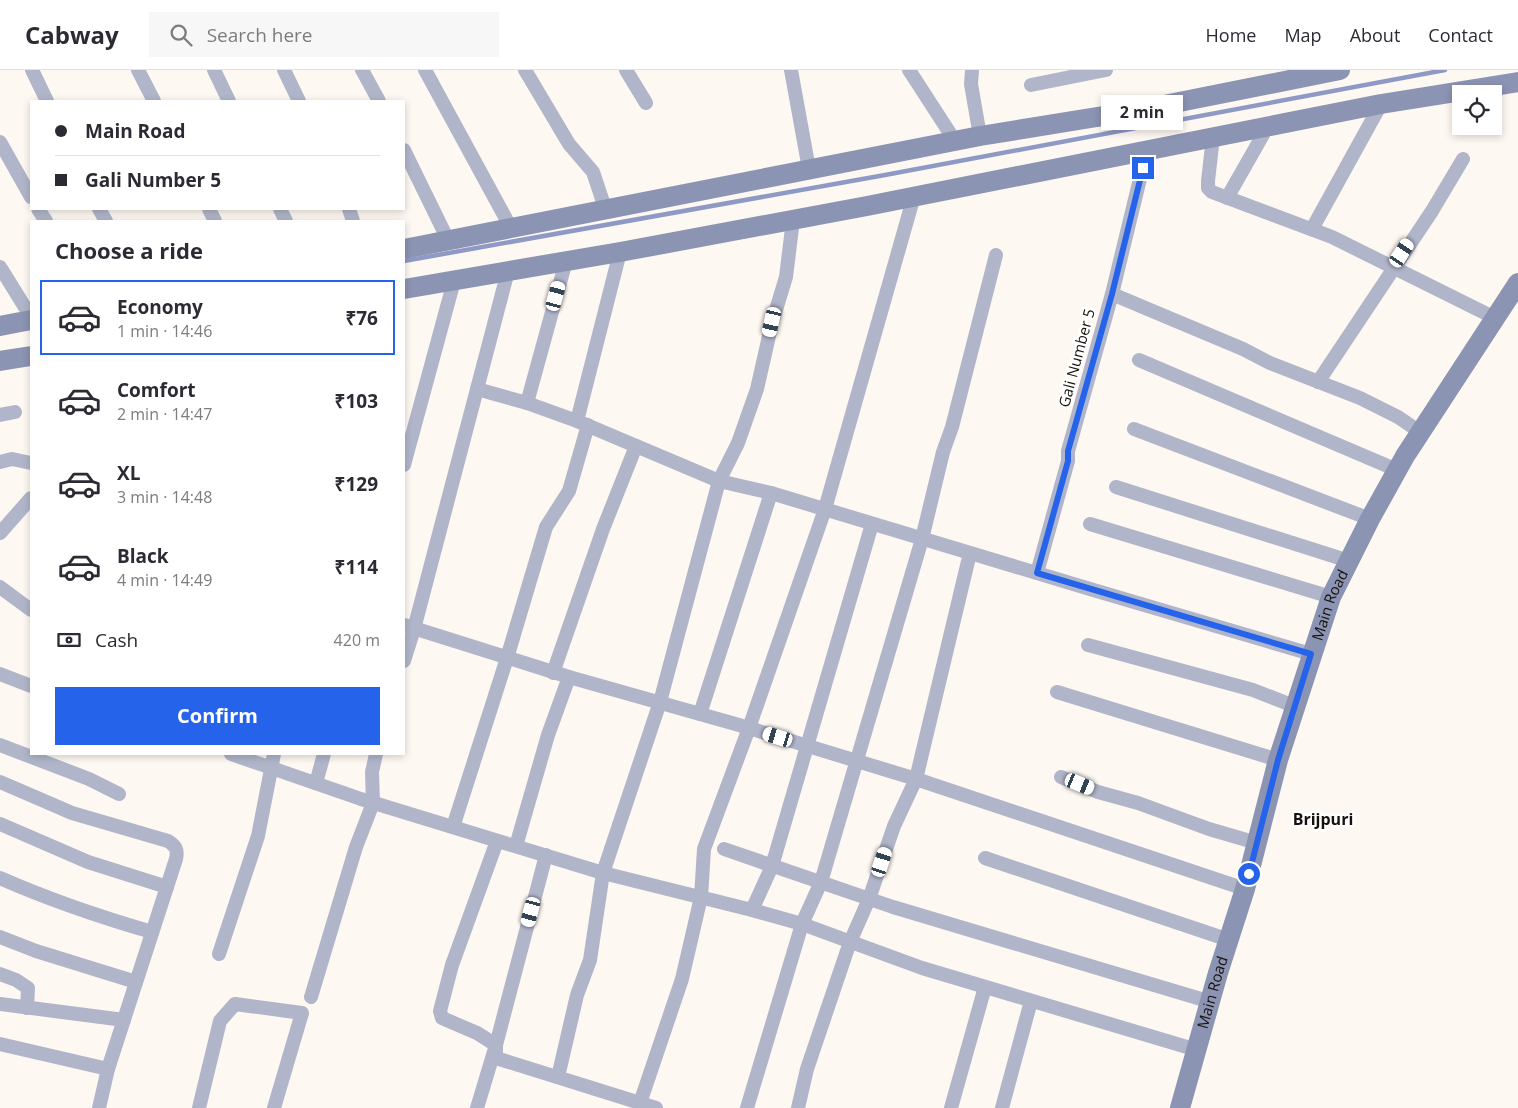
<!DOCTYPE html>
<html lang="en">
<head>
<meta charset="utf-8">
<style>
  body { margin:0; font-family:"Open Sans",sans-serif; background:#f7f7f7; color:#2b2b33; height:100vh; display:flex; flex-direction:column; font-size:19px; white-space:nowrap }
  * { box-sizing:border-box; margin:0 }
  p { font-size:16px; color:#7c7c81 }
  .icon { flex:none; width:28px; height:28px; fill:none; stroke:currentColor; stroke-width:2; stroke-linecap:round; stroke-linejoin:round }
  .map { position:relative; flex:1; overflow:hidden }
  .side { position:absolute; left:30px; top:150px; width:375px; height:535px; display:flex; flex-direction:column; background:#fff; border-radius:0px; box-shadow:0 2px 8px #0003 }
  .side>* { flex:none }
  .top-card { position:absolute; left:30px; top:30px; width:375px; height:110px; border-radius:0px; box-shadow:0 2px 8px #0003; display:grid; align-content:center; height:110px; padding:0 25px; background:#fff }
  .controls { position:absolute; left:1452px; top:15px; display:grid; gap:10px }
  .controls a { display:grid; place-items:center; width:50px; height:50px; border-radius:0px; background:#fff; box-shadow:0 2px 8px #0003; font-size:25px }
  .end { position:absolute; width:22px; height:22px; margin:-11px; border:6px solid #2563eb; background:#fff; box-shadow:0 0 0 2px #fff }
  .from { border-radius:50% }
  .bubble { position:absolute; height:35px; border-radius:0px; background:#fff; box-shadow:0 2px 8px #0003; font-size:16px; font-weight:700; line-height:35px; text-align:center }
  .car { position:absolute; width:15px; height:30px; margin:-15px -8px; border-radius:6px; box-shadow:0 0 4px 1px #0007; background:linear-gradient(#fff 24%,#345 0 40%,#fff 0 76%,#345 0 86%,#fff 0) }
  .top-card b { display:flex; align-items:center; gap:18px; height:48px; font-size:19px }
  .top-card b+b { border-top:1px solid #e1e1e2 }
  .top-card i { width:12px; height:12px; background:#2b2b33 }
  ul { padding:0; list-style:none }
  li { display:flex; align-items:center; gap:15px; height:75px; margin:0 10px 8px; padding:0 15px; border:2px solid transparent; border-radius:0px }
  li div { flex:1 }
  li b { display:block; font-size:19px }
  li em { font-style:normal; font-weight:700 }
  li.active { border-color:#2563eb }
  li>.icon { width:45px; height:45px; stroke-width:1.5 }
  h2 { padding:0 25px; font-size:22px; line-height:60px }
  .pay { display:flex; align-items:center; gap:12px; height:55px; padding:0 25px; font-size:19px }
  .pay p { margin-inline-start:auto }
  .button { display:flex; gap:10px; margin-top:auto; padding:10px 25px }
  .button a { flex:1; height:58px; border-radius:0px; background:#2563eb; color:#fff; font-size:20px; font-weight:700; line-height:58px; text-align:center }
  header { display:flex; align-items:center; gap:30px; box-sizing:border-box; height:70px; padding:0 25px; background:#fff; border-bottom:1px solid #e1e1e2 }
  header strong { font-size:24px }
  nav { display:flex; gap:28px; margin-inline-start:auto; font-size:18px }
  .search { width:350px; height:45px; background:#f7f7f7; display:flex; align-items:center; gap:12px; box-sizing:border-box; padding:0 18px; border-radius:0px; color:#7c7c81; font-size:19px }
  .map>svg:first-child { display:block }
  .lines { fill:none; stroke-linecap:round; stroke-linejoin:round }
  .stream { stroke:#8e99c6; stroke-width:4.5 }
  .street { stroke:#b0b5ca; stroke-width:14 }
  .secondary { stroke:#8c94b3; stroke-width:20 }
  .route { stroke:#2563eb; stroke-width:6 }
  .labels { text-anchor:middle; stroke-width:5; stroke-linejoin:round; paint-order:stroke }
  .street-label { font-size:15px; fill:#16110c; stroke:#fff }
  .neighbourhood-label { font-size:16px; font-weight:bold; fill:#16110c; stroke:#fff }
</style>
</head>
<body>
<header>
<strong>Cabway</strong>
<div class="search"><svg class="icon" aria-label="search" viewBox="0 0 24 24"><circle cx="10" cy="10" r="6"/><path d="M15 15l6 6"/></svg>Search here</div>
<nav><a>Home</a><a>Map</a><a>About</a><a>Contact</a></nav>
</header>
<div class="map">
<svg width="1518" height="1038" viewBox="0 0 1518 1038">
  <rect width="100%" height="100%" fill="#fef8f2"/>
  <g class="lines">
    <polyline class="stream" points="404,191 885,105 1445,0"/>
    <g class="street">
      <polyline points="32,0 47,31"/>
      <polyline points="138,0 154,31"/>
      <polyline points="214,0 229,31"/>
      <polyline points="284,0 299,31"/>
      <polyline points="362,0 379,31"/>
      <polyline points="425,0 511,158"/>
      <polyline points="525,0 569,74 593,102 605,138"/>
      <polyline points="626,0 646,33"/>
      <polyline points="791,0 809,99"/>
      <polyline points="909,0 955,71"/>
      <polyline points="972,0 971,14 980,66"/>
      <polyline points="1031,15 1106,0"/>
      <polyline points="1213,67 1208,111 1208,118 1212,122 1332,167 1495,248"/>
      <polyline points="0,72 31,127"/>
      <polyline points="404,80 448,170"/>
      <polyline points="1227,128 1268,56"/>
      <polyline points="38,139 46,151"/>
      <polyline points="99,139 106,151"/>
      <polyline points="209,139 215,151"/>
      <polyline points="280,139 286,151"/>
      <polyline points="349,139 353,151"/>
      <polyline points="1312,159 1381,34"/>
      <polyline points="0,197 31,247"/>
      <polyline points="1112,224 1243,279 1270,293 1360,328 1398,347 1420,362"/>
      <polyline points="1139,290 1397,400"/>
      <polyline points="1318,312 1432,141 1463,89"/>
      <polyline points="477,319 527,333 577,351 719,411 771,423 1090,519 1311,584"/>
      <polyline points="527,333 566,191"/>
      <polyline points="0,345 15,342"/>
      <polyline points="577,351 620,182"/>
      <polyline points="1134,359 1370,449"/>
      <polyline points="0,392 12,389 31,393"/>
      <polyline points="404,395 454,211"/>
      <polyline points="1116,417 1349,491"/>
      <polyline points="1090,454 1331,527"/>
      <polyline points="0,463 31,428"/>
      <polyline points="1037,503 1068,391 1068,381 1112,224 1147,80"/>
      <polyline points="0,517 31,540"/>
      <polyline points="404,555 569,607 739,655 916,709 1245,819"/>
      <polyline points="1088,575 1253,620 1294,636"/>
      <polyline points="404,591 414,559 508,201"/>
      <polyline points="553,603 603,459 636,376"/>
      <polyline points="0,604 31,616"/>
      <polyline points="1057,622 1278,690"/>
      <polyline points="700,644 771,423"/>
      <polyline points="0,675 89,709 119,724"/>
      <polyline points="231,684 361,729 603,803 752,840 802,854 922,898 1197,980"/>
      <polyline points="1061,707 1098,722 1138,733 1209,759 1257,773"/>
      <path d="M0,712L72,743L168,771C176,776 178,780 176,789L108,999L99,1038"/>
      <polyline points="316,713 324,684"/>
      <polyline points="0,754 88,792 167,817"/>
      <polyline points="453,757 507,588 546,457 569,421 588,355"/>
      <polyline points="497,771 452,895 440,941 442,948 477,963 496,975 496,988 656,1038"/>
      <polyline points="516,776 548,665 569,607"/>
      <polyline points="724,779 893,837 1211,932"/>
      <polyline points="985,788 1229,870"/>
      <path d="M0,808C50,830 100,847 152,862"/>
      <polyline points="752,840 772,796 872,454"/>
      <polyline points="0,867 36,881 136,912"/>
      <polyline points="219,884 258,766 274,684"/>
      <polyline points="0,904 16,910 28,918 27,938"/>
      <polyline points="311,927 356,777 373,733 372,702 376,684"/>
      <polyline points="0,934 124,950"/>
      <polyline points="0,974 108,999"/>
      <polyline points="558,1007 577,925 590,890 603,803 660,632 719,411 738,373 757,319 772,253 786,207 793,150"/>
      <polyline points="640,1033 682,909 701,827 704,779 749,658 825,439 914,126"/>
      <polyline points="199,1038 220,951 235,934 302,943 274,1038"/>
      <polyline points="477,1038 496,975 546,785"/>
      <polyline points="747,1038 802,854 821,812 922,469 943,382 952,357 996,185"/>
      <polyline points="798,1038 807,999 850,872 869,829 894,756 916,709 970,483"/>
      <polyline points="951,1038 985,917"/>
      <polyline points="1002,1038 1031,931"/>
    </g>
    <g class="secondary">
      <polyline points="404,179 980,66 1134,41 1340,0"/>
      <polyline points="404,219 620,182 867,136 1381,34 1518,12"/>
      <polyline points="0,256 31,250"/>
      <polyline points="0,291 31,286"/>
      <path id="s1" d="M1180,1038L1218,903L1245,819L1278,690L1331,527L1370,449L1405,386L1518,213"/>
    </g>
  </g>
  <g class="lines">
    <polyline class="route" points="1143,98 1112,224 1068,381 1068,391 1037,503 1311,584 1278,690 1249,804"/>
  </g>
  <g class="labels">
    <g class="street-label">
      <text transform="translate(1077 288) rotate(-75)" y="5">Gali Number 5</text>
      <text dy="5" stroke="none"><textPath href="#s1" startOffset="525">Main Road</textPath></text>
      <text dy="5" stroke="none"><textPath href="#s1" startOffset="120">Main Road</textPath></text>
    </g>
    <g class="neighbourhood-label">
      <text x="1323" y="755">Brijpuri</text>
    </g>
  </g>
</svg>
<div class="controls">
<a><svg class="icon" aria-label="locate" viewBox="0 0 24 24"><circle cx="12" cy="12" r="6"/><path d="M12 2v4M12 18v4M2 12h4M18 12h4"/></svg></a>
</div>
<i class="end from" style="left:1249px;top:804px"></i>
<i class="end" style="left:1143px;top:98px"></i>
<div class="bubble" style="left:1101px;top:25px;width:82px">2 min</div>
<i class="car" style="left:1402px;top:183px;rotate:33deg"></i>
<i class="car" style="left:556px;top:226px;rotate:15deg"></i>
<i class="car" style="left:772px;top:252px;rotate:193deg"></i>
<i class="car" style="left:778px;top:667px;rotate:287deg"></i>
<i class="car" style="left:1080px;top:714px;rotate:112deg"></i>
<i class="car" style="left:882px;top:792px;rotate:18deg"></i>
<i class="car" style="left:531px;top:842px;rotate:195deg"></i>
<div class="top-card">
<b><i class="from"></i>Main Road</b>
<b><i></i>Gali Number 5</b>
</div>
<section class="side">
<h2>Choose a ride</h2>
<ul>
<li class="active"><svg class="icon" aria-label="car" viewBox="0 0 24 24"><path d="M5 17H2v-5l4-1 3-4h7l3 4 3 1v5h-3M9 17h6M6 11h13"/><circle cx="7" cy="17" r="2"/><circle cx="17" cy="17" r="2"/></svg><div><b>Economy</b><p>1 min · 14:46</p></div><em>₹76</em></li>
<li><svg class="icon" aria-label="car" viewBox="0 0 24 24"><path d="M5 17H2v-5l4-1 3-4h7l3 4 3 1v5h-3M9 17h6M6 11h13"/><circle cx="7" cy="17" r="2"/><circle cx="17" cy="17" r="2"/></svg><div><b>Comfort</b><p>2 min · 14:47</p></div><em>₹103</em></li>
<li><svg class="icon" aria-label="car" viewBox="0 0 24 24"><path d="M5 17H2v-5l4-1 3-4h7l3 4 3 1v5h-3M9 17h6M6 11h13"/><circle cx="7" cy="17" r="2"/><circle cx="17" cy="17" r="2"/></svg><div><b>XL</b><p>3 min · 14:48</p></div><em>₹129</em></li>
<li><svg class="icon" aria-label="car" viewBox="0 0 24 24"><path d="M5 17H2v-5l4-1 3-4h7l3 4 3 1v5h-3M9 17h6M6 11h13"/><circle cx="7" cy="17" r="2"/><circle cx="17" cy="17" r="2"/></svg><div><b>Black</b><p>4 min · 14:49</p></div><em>₹114</em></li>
</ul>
<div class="pay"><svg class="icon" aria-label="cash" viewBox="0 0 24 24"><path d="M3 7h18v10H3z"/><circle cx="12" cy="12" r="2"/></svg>Cash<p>420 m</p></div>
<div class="button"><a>Confirm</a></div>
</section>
</div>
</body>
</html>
